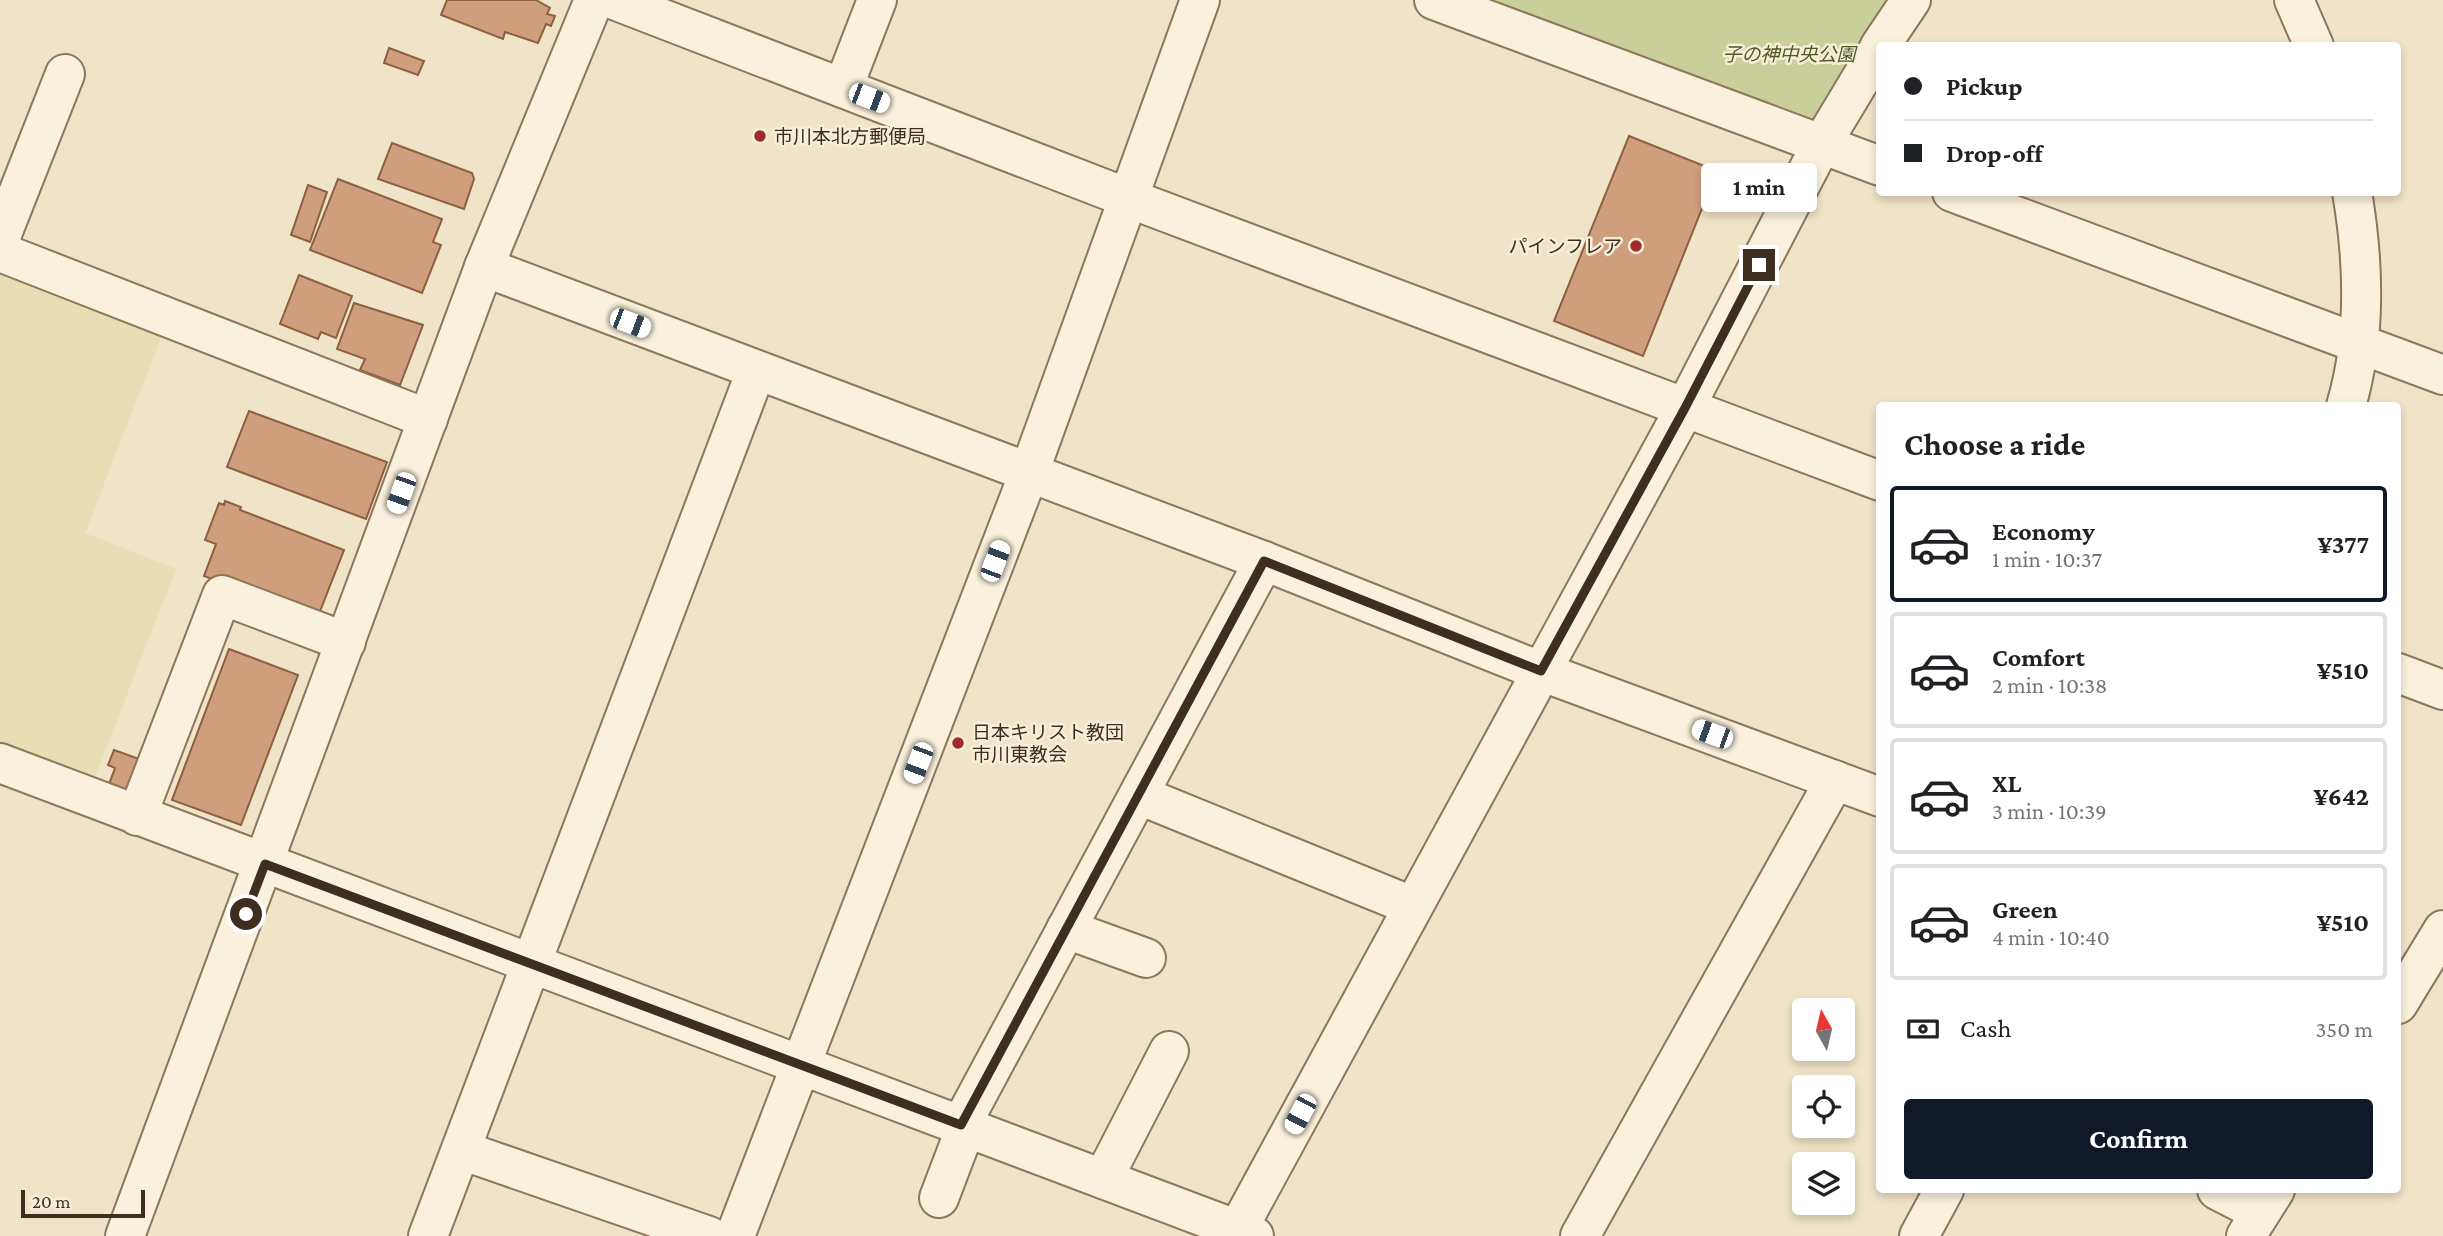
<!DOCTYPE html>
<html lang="en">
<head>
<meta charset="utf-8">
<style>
  body { margin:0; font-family:"Crimson Pro","Noto Sans JP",serif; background:#f6f6f6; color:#202124; height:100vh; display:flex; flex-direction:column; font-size:26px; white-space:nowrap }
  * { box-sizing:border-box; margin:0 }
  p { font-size:23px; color:#757577 }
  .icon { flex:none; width:38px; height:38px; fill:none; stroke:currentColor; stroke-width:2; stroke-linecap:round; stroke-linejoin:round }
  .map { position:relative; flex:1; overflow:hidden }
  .drawer { position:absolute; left:1876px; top:402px; width:525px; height:791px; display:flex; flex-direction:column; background:#fff; border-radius:7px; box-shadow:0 4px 10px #0003 }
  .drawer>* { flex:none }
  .banner { position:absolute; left:1876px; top:42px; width:525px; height:154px; border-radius:7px; box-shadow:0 4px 10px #0003; display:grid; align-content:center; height:154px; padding:0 28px; background:#fff }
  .needle { width:46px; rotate:352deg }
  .fabs { position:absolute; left:1792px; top:998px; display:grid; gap:14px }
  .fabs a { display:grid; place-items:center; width:63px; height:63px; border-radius:7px; background:#fff; box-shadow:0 4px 10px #0003; font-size:35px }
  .scale { position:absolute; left:21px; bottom:18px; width:124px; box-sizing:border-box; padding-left:7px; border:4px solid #3d2e20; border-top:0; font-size:19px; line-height:24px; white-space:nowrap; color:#3d2e20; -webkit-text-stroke:5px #f7eed8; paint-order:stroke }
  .end { position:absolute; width:32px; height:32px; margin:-16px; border:9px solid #3d2e20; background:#fff; box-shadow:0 0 0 4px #fff }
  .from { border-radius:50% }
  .bubble { position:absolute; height:49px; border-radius:7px; background:#fff; box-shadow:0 4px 10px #0003; font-size:23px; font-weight:700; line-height:49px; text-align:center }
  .car { position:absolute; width:21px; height:42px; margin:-21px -10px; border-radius:9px; box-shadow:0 0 5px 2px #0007; background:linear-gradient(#fff 24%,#345 0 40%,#fff 0 76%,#345 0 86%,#fff 0) }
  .banner b { display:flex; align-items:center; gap:24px; height:66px; font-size:26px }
  .banner b+b { border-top:2px solid #e0e0e0 }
  .banner i { width:18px; height:18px; background:#202124 }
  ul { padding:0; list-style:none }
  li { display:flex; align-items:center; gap:21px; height:116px; margin:0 14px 10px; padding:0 14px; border:4px solid #e0e0e0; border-radius:7px }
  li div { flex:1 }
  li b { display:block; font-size:26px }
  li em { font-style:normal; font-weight:700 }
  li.active { border-color:#111827 }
  li>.icon { width:63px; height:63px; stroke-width:1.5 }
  h2 { padding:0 28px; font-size:32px; line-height:84px }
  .pay { display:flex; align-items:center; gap:18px; height:77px; padding:0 28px; font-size:26px }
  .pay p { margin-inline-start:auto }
  .primary-button { display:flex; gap:14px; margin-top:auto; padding:14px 28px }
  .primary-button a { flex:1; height:80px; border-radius:7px; background:#111827; color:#fff; font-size:28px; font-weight:700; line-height:80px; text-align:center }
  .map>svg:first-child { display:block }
  .farmland { fill:#e6deb5 }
  .green { fill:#c9cf9b }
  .building { fill:#cf9f7d; stroke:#8d5f41; stroke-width:2 }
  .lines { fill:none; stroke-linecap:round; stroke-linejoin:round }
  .minor-casing { stroke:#8d765c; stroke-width:42 }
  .minor { stroke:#faf1dc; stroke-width:38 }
  .route { stroke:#3d2e20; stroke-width:9 }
  .poi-dot { fill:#9e2a2b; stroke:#f7eed8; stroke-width:2.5 }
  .labels { text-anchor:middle; stroke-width:5; stroke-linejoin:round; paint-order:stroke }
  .park-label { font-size:19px; font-style:italic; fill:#4d5a26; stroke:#f7eed8 }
  .poi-label { font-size:19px; fill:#3d2e20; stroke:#f7eed8; text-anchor:start }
</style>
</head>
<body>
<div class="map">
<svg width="2443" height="1236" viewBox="0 0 2443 1236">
  <rect width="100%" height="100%" fill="#f0e4c8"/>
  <polygon class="farmland" points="0,272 162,335 85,533 176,569 89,792 0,758"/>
  <polygon class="green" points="1490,0 1888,0 1815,122"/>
  <g class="building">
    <polygon points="447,0 536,0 550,8 547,14 555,16 551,26 546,24 538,43 505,32 503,39 441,15"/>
    <polygon points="389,48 424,61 418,75 384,63"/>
    <polygon points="1629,136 1717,171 1643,356 1554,321"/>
    <polygon points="392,143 472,173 474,179 464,209 378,179"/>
    <polygon points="338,179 442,219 433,242 441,245 422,293 310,250"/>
    <polygon points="308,185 327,192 310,242 291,235"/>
    <polygon points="299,275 352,296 336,338 321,332 318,339 280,324"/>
    <polygon points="354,303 423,325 400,385 360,370 365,359 337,349"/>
    <polygon points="249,411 387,462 366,519 227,467"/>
    <polygon points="225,501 241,507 240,510 344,550 317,619 204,576 216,544 205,540 219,503 224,505"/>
    <polygon points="229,649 298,675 241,825 172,800"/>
    <polygon points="114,750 142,760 128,794 108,787 115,768 108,765"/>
  </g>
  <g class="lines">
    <defs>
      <g id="minor">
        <polyline points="614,0 1128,198 1880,481"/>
        <polyline points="1434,0 1880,166"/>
        <polyline points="2294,0 2314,46"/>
        <polyline points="1880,46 1911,0"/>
        <polyline points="843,88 877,0"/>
        <polyline points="1952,192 2443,375"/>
        <polyline points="0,239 65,74"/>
        <polyline points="0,252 428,419"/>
        <polyline points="484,267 1264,561 1540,671 1880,797"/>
        <path d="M2346,406C2366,338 2364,262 2352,192"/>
        <polyline points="2398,673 2443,690"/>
        <polyline points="0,763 1254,1236"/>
        <polyline points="1139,795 1412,906"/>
        <polyline points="137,816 222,595 346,642"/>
        <polyline points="1066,929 1146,958"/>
        <polyline points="2398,1004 2443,930"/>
        <polyline points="961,1125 1264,561"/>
        <polyline points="461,1150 709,1236"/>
        <polyline points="1103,1179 1169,1051"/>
        <polyline points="2217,1190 2260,1212"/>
        <polyline points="939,1198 966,1127"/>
        <polyline points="125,1236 484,267 594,0"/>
        <polyline points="428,1236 756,371"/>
        <polyline points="735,1236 1029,473 1200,0"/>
        <polyline points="1234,1236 1685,408 1821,145 1880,47"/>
        <polyline points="1580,1236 1835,780"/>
        <polyline points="1919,1236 1944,1190"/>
        <polyline points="2246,1236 2275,1190"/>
      </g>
    </defs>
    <use href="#minor" class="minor-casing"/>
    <use href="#minor" class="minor"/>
  </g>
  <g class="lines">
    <polyline class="route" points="246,914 265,864 961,1125 1264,561 1541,671 1685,408 1759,265"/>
  </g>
  <g class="poi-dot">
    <circle cx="760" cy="136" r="7"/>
    <circle cx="1636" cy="246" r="7"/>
    <circle cx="958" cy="743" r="7"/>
  </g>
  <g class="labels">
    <g class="park-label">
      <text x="1789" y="61">子の神中央公園</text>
    </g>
    <g class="poi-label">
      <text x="774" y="143">市川本北方郵便局</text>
      <text x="1622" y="253" text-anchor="end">パインフレア</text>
      <text x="972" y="739">日本キリスト教団<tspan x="972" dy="22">市川東教会</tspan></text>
    </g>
  </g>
</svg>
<div class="fabs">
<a><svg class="needle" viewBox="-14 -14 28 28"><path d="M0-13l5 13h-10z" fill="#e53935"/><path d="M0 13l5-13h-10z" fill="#757577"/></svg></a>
<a><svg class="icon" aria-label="locate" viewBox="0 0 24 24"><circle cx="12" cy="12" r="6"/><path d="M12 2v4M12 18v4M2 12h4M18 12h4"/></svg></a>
<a><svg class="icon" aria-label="layers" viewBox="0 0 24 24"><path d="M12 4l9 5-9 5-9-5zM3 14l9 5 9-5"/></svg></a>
</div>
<div class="scale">20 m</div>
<i class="end from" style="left:246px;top:914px"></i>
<i class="end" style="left:1759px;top:265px"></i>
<div class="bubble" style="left:1701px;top:163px;width:116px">1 min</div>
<i class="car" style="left:869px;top:98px;rotate:111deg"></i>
<i class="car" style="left:630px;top:323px;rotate:111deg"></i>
<i class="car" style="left:401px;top:493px;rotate:200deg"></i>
<i class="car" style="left:995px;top:561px;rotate:21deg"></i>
<i class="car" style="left:1712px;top:734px;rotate:290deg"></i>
<i class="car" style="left:918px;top:763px;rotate:201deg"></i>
<i class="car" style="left:1300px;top:1114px;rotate:208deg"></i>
<div class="banner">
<b><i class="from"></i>Pickup</b>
<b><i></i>Drop-off</b>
</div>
<section class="drawer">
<h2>Choose a ride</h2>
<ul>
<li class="active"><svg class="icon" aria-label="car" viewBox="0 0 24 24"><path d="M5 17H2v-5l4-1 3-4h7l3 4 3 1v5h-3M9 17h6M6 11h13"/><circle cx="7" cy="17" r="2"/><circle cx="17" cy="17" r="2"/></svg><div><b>Economy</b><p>1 min · 10:37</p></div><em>¥377</em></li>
<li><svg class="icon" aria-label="car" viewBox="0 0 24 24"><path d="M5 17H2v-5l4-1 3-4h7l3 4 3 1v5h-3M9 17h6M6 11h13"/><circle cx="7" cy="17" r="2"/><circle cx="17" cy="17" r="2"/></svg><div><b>Comfort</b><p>2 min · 10:38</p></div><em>¥510</em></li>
<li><svg class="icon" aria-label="car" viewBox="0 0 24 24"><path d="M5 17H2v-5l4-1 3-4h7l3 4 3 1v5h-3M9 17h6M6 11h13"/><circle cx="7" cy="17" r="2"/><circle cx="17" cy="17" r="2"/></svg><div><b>XL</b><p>3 min · 10:39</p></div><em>¥642</em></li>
<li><svg class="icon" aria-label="car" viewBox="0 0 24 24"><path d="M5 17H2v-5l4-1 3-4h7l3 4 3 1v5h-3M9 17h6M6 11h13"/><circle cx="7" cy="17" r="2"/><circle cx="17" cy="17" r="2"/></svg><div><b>Green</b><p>4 min · 10:40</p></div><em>¥510</em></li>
</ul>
<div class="pay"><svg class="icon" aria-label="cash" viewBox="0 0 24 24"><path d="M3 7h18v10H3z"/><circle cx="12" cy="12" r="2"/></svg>Cash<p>350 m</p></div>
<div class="primary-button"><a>Confirm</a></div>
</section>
</div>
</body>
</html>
